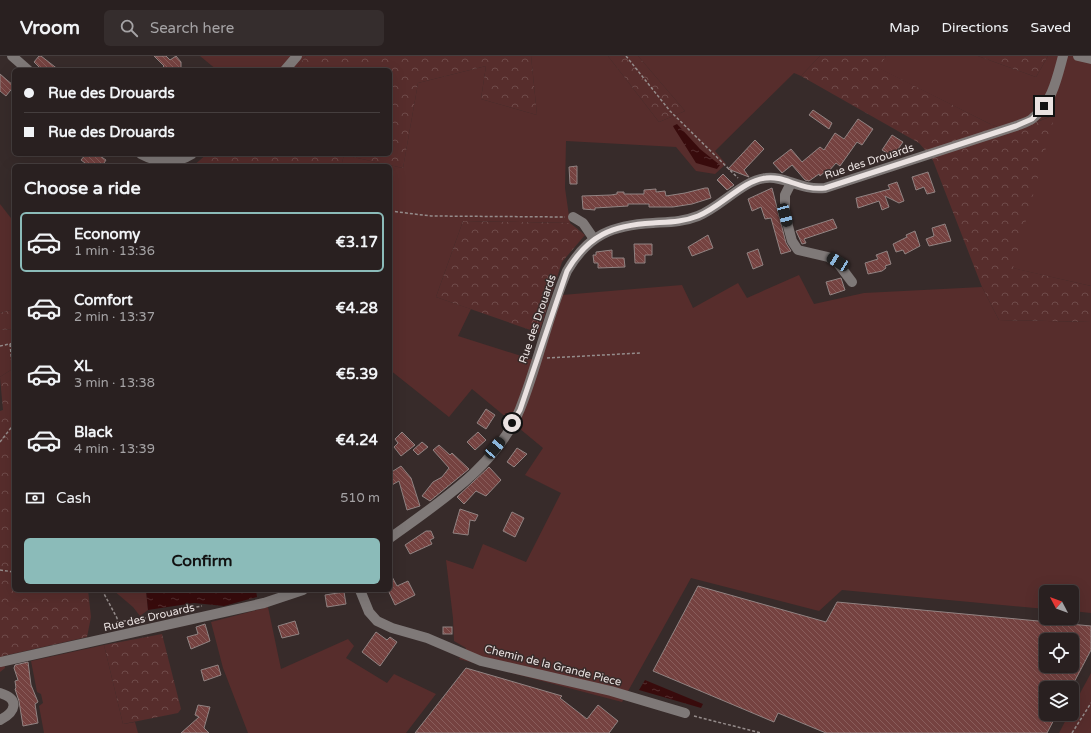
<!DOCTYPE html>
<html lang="en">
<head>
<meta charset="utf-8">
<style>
  body { margin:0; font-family:"Varela Round",sans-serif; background:#352d2d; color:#f1f3f6; height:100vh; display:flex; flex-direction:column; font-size:15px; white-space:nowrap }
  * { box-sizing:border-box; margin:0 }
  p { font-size:13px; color:#a5a3a5 }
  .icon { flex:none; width:22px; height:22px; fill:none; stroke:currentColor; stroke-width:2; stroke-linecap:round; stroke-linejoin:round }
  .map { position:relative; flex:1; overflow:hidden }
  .sheet { position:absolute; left:12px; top:108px; width:380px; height:428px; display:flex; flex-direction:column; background:#292020; border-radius:6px; box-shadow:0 4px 16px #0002,0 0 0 1px #453e3e }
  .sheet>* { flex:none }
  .guide { position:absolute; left:12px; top:12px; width:380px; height:88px; border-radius:6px; box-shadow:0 4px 16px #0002,0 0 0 1px #453e3e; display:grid; align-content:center; height:88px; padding:0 12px; background:#292020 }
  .needle { width:26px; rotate:311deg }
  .fabs { position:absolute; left:1039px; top:529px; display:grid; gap:8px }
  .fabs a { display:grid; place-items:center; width:40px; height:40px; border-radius:6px; background:#292020; box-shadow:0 4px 16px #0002,0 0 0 1px #453e3e; font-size:20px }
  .end { position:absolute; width:18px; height:18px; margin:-9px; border:5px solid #eae2e1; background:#111; box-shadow:0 0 0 2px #111 }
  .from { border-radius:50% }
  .car { position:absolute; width:12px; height:24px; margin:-12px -6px; border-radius:5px; box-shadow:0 0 3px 1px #0007; background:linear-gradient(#222 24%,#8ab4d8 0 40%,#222 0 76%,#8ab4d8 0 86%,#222 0) }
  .guide b { display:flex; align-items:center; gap:14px; height:38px; font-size:15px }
  .guide b+b { border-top:1px solid #453e3e }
  .guide i { width:10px; height:10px; background:#f1f3f6 }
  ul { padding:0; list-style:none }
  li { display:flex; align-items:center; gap:12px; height:60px; margin:0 8px 6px; padding:0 4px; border:2px solid transparent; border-radius:6px }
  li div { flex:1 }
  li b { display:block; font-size:15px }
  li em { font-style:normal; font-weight:800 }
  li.current { border-color:#8bbbb9 }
  li>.icon { width:36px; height:36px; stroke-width:1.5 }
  h2 { padding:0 12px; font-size:18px; line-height:48px }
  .pay { display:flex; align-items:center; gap:10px; height:44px; padding:0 12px; font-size:15px }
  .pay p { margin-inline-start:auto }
  .action { display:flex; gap:8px; margin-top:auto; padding:8px 12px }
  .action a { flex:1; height:46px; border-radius:6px; background:#8bbbb9; color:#111; font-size:16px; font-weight:800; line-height:46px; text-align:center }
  header { display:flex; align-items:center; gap:24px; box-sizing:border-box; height:56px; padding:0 20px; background:#292020; border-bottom:1px solid #453e3e }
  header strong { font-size:19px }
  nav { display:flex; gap:22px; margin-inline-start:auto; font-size:14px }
  .search { width:280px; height:36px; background:#352d2d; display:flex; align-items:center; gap:10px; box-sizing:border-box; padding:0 14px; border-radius:6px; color:#a5a3a5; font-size:15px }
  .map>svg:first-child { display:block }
  .grass { fill:#572d2c }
  .forest { fill:url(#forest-crowns) }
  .water { fill:url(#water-ripples) }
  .building { fill:url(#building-back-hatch); stroke:#918382; fill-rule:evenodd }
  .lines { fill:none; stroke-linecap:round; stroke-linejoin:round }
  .path { stroke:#958c8b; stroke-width:1.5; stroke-dasharray:3 2; stroke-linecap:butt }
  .minor { stroke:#7f7978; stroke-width:10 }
  .route { stroke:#eae2e1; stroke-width:5 }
  .labels { text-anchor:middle; stroke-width:3; stroke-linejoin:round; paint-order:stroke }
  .street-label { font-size:11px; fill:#eae2e1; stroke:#372b2a }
</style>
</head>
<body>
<header>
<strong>Vroom</strong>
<div class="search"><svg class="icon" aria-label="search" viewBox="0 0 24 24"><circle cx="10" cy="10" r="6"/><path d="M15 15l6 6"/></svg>Search here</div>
<nav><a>Map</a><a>Directions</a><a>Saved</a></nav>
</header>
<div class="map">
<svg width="1091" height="677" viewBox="0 0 1091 677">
  <defs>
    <pattern id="forest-crowns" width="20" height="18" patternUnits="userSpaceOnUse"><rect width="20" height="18" fill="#572d2c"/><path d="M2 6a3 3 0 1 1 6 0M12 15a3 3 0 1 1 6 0" fill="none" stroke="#6f4b4a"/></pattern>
    <pattern id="water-ripples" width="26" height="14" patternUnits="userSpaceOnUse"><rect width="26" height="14" fill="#380b0c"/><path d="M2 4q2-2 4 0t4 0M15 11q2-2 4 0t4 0" fill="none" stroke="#552e2f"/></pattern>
    <pattern id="building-back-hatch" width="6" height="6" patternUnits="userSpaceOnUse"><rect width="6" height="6" fill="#754240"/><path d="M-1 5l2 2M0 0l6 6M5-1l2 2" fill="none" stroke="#895d5b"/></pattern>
  </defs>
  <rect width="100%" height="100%" fill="#372b2a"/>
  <g class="grass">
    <polygon points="200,0 306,0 295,14 217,14"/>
    <polygon points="531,0 608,0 659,66 685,55 638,0 820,0 801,20 794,17 715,95 726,108 715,118 696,115 676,91 566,85 565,132 570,167 463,165 436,241 471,253 458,280 540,306 562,239 682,229 693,252 738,227 747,242 799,219 814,248 864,237 982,231 999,264 1091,266 1091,557 1072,555 1072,536 1046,536 1046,553 842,534 819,555 691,522 622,646 459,603 466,592 454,585 453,562 446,504 473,513 483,488 526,506 561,437 525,419 543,392 472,333 449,361 390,314 390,110 341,110 344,99 403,112 418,27 486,10 481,43 537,59"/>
    <polygon points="886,0 978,0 1036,21 1048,0 1091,0 1091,230 1012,212 1054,59 1011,76 990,68 878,12"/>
    <polygon points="0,148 14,166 14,253 0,257"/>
    <polygon points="14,273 14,312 0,321 0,274"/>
    <polygon points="113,534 146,534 148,554 140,560 133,551"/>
    <polygon points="268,551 281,613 348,583 354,590 346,602 387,627 394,618 436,638 406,677 248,677 223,612 211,566"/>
    <polygon points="104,589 123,668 135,666 138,677 44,677 39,650 43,647 41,638 37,636 31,605"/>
    <polygon points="1091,617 1091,677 1059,677 1069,658 1072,658 1072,652"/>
  </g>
  <g class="forest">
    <polygon points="306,0 531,0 537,59 481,43 486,10 418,27 403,112 344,99 341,110 193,110 207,98 390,98 390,14 295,14"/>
    <polygon points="608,0 638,0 685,55 659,66"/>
    <polygon points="820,0 886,0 879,12 990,68 1011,76 1055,59 1013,212 1091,230 1091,266 999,264 982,231 932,102 919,87 801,20"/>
    <polygon points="978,0 1048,0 1036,21"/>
    <polygon points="463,165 570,167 585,179 562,206 539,277 436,241"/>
    <polygon points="14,253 14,273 0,274 0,257"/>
    <polygon points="14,312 14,534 88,534 91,561 87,581 3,600 5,612 0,616 0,355 3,354 0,321"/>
    <polygon points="162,578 181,653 178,657 123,668 104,589"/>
  </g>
  <g class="water">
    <polygon points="677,68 700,93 720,109 717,113 696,107 674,72 673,70"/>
    <polygon points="146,534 256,534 257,541 224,550 194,547 148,554"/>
    <polygon points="645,624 703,648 701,652 639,634"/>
  </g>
  <g class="building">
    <polygon points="39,0 41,0 59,14 42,14 34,6"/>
    <polygon points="154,0 166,0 170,4 176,0 181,6 181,14 160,14 164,10"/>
    <polygon points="0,18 14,30 6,40 0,35"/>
    <polygon points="813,54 832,67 829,73 809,59"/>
    <polygon points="858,63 873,73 862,89 857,86 840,110 836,107 828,116 827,114 820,120 819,118 809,125 805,124 792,109 782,117 773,107 791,93 802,106 820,91 824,94 835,77 844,83"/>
    <polygon points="892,79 903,86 894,99 893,98 892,100 882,94"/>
    <polygon points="755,84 764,93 744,114 749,121 728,113"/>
    <polygon points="86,98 97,98 106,104 102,110 89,110 81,104"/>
    <polygon points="577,110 577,128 570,128 569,111"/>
    <polygon points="928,116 935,136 927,138 924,131 916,134 912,121"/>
    <polygon points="723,118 734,129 727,134 717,124"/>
    <polygon points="897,126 904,145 899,147 885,140 889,151 882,154 879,145 858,152 856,142 890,133 888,129"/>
    <polygon points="705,132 708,132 711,142 692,148 673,151 649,151 649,148 628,148 628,150 595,152 595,154 583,153 582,140 611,139 617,138 617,136 624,136 624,138 644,138 644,134 656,133 656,136 665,135 666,140 685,137"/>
    <polygon points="772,132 786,187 791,195 781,198 771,162 765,163 761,151 752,155 748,143"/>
    <polygon points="833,163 837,172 804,183 806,187 802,188 796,175"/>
    <polygon points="945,168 951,185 929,190 926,183 934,180 932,172"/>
    <polygon points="915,175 920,190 905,198 903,194 896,196 893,188 907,181 906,179"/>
    <polygon points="708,179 713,192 692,200 688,191"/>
    <polygon points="634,188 652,188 652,199 645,199 645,207 635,207"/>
    <polygon points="758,193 763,209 753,213 747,197"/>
    <polygon points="612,194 612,202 624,202 625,211 598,212 598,207 594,207 593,199 596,199 596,196"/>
    <polygon points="887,195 891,208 885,210 886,212 882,215 868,218 865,207 878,203 876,199"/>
    <polygon points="841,222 845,234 830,239 826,226"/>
    <polygon points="486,353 495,359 486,373 477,367"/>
    <polygon points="402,376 415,389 401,400 394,391 398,387 395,383"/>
    <polygon points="478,376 486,384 475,394 467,386"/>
    <polygon points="422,386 428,391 418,399 413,394"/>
    <polygon points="439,389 450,399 452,397 469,413 430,445 422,440 433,426 442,421 449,412 433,394"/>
    <polygon points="517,392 527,398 514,411 507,406"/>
    <polygon points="401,410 411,422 420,450 407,454 399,425 390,430 390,417"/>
    <polygon points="489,411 501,424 486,440 476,435 464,448 457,441"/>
    <polygon points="460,453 478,459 475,465 470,464 468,479 453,477"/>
    <polygon points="512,456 524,462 515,481 503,475"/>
    <polygon points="426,475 431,475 434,482 430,484 432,488 410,498 405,489"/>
    <polygon points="390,517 397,530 408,525 415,539 395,549 388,534 390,534"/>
    <path d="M698,530L826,566L837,546L1091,570V594L1071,632H1046V658H1057L1047,677H826L778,657L774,666L653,615ZM1046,584H1072V610H1046Z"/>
    <polygon points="344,536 346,548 327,551 325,539"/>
    <polygon points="295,565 299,578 282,582 278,570"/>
    <polygon points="205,568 210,585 191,593 187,581 198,578 196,571"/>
    <rect x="443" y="571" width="9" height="7"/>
    <polygon points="376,576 387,584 390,581 397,586 380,610 362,596"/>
    <polygon points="28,606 31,629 38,646 35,648 38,667 23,670 19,645 15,633 16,632 15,625 18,624 14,612 15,609"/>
    <polygon points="218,609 221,619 204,625 201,614"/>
    <polygon points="466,612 562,640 560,642 587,663 598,649 618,665 609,677 415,677"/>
    <polygon points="198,649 210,651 204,672 209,677 181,677 199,661 195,659"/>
  </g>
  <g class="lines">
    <g class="path">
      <polyline points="626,0 670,55 738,122"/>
      <polyline points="390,155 431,160 565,161"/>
      <polyline points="10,288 14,326"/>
      <polyline points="0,290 14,287"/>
      <polyline points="547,302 641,297"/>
      <polyline points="0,386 14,368"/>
      <polyline points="0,514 14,516"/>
      <polyline points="102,534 117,562 118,571"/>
      <polyline points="118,566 145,562 161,557 202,550"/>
      <polyline points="694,660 761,677"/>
      <polyline points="1072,677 1091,647"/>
    </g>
    <g class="minor">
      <polyline points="12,0 28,14"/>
      <polyline points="1078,0 1091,3"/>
      <polyline points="285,14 297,0"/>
      <path d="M141,98C158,107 176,108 192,98"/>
      <polyline points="791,127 785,139 785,159 792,185 798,194 828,201 837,206 852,226"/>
      <polyline points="573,161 583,167 594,183"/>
      <path d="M390,482C438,447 497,410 520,353C538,308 548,259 567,215C588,179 612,169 653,167C668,166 683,166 698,160C721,151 743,124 766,122C784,119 801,135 825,132L1016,70C1021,68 1029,66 1033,62C1052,47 1057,22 1063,0"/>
      <polyline points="360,534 369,556 377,565 392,572 427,582 481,605 611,635 685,657"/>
      <polyline points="0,606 264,547 303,534"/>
      <path d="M0,637C20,643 16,656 0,664"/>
    </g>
  </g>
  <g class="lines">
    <path class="route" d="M512,367L520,354L567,215C588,179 613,169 653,167C668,166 683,166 698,160C721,151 743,124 766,122C784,119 801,135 825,132L1016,70L1032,63L1044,50"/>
  </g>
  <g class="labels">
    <g class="street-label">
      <text transform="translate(869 105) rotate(-18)" y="4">Rue des Drouards</text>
      <text transform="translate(537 263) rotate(-71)" y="4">Rue des Drouards</text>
      <text transform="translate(149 561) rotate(-13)" y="4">Rue des Drouards</text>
      <text transform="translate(553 609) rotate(14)" y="4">Chemin de la Grande Piece</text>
    </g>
  </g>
</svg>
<div class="fabs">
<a><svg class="needle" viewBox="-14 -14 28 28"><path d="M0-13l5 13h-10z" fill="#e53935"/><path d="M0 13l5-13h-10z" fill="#a5a3a5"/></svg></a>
<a><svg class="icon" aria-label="locate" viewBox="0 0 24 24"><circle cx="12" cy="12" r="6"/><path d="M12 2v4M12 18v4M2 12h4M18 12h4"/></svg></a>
<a><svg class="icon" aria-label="layers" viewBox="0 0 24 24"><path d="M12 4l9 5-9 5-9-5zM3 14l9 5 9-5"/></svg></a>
</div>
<i class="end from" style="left:512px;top:367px"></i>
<i class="end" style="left:1044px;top:50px"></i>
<i class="car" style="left:785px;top:159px;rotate:165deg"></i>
<i class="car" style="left:838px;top:206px;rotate:301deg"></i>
<i class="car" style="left:495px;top:392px;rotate:40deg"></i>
<div class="guide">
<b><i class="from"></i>Rue des Drouards</b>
<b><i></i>Rue des Drouards</b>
</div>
<section class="sheet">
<h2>Choose a ride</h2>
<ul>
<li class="current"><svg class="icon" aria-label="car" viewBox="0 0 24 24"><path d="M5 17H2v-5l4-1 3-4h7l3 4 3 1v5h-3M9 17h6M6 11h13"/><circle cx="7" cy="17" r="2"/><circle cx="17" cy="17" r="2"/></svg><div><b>Economy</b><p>1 min · 13:36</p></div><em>€3.17</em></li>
<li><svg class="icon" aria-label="car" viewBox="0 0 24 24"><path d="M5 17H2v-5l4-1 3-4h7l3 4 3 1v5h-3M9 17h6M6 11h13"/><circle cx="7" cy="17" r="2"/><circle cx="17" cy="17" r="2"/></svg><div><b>Comfort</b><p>2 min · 13:37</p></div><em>€4.28</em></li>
<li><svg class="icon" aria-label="car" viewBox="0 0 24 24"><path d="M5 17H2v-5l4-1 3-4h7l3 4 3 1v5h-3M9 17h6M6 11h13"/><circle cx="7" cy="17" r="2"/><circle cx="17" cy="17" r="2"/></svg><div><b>XL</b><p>3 min · 13:38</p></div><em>€5.39</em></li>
<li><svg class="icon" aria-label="car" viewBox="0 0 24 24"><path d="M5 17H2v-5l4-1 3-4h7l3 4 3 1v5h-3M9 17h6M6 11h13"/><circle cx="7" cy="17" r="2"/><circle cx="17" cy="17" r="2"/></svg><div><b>Black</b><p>4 min · 13:39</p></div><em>€4.24</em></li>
</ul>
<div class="pay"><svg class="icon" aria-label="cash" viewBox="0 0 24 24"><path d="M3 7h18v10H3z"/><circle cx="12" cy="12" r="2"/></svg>Cash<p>510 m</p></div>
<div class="action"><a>Confirm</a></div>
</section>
</div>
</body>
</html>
